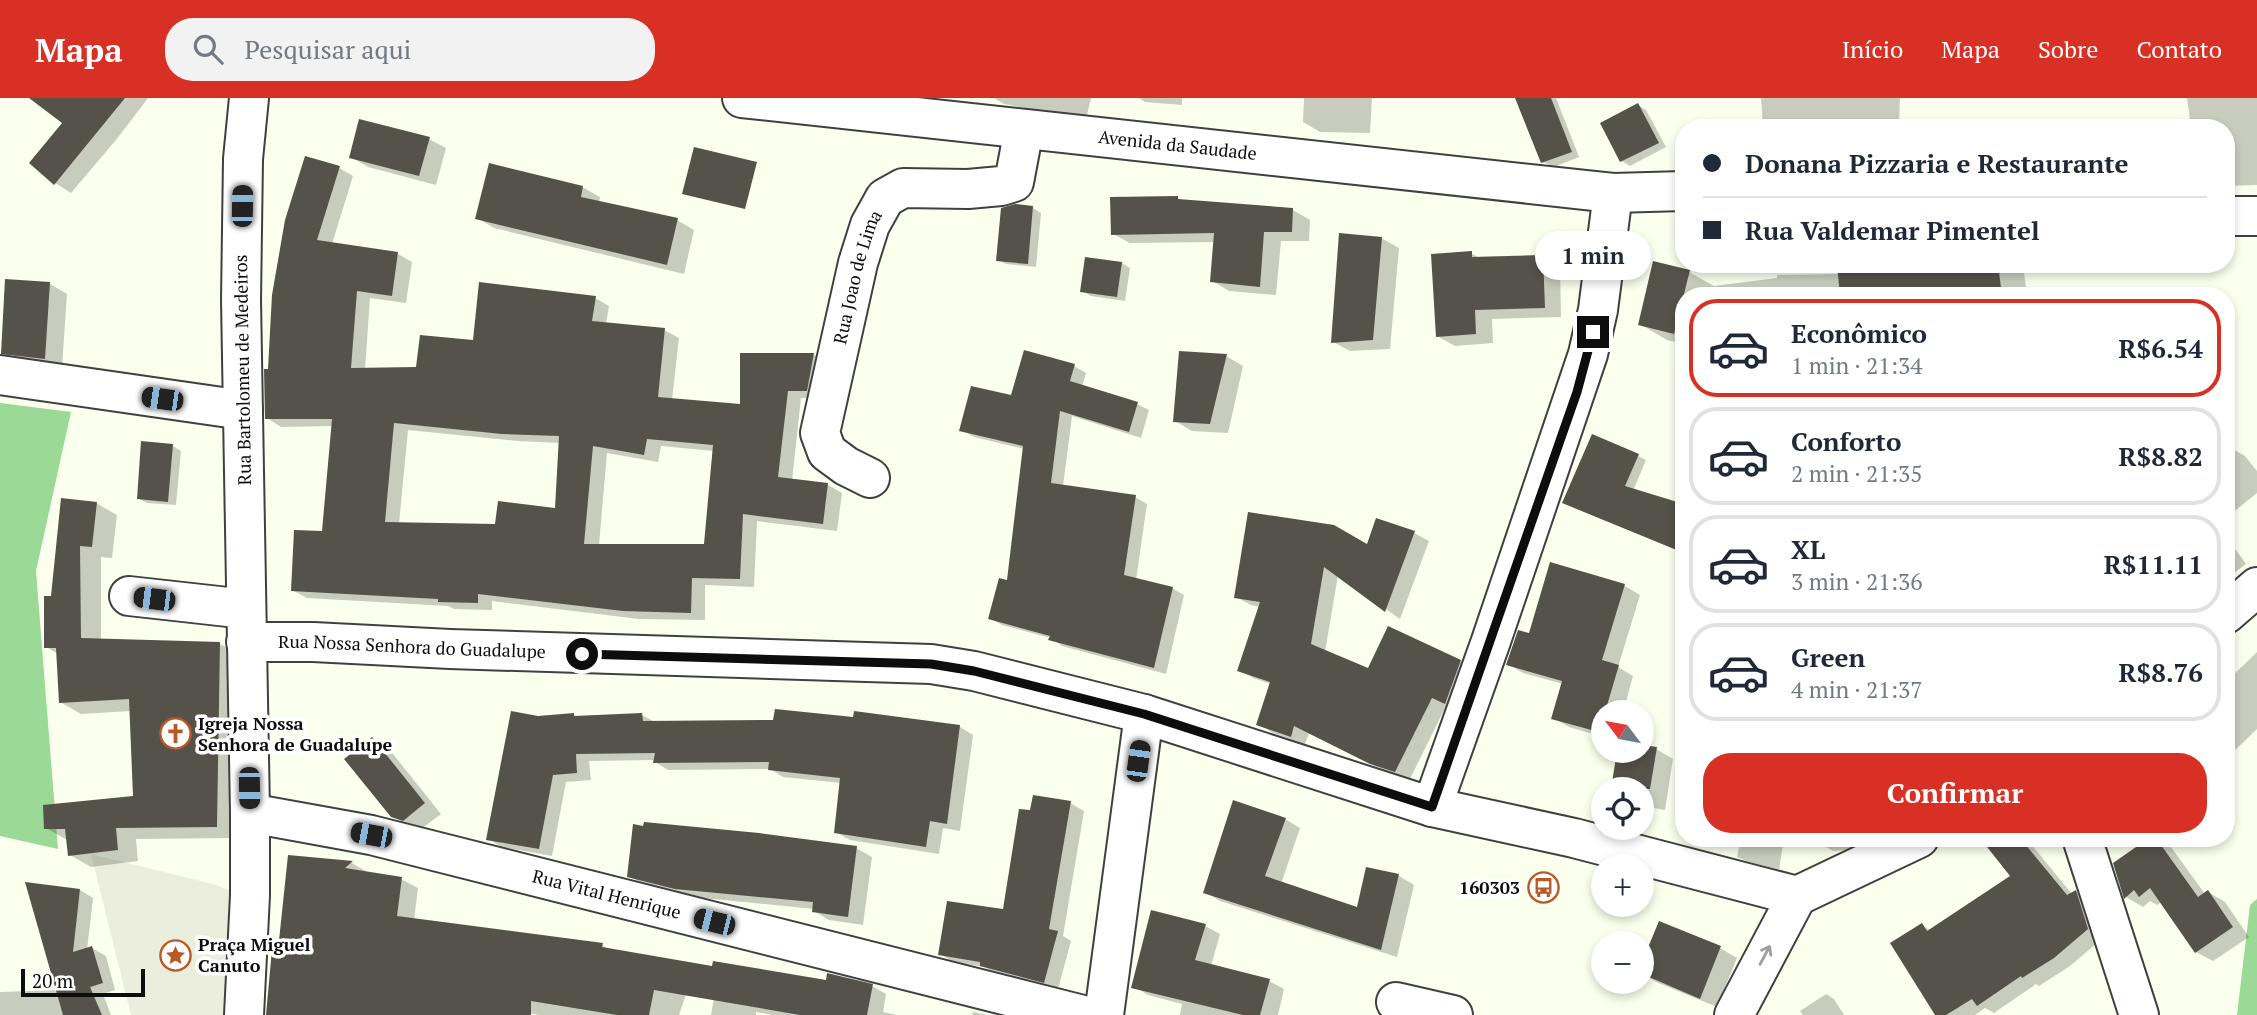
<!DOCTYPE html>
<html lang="pt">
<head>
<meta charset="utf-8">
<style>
  body { margin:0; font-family:"PT Serif",serif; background:#f2f2f3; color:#1f2937; height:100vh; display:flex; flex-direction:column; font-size:26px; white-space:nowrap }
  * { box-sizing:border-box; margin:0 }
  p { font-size:23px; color:#747a83 }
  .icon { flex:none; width:38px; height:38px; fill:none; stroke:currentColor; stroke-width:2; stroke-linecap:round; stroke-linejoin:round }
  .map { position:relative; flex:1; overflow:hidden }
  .drawer { position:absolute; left:1675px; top:189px; width:560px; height:560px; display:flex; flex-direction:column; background:#fff; border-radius:28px; box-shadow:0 4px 10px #0003 }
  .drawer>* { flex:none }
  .hud { position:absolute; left:1675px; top:21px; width:560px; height:154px; border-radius:28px; box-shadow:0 4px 10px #0003; display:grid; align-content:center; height:154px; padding:0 28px; background:#fff }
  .needle { width:46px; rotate:302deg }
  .fabs { position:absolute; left:1591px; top:602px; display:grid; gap:14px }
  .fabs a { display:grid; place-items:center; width:63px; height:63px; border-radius:50%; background:#fff; box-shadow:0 4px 10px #0003; font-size:35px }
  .scale { position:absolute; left:21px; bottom:18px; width:124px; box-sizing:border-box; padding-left:7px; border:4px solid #0d0d0d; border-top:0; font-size:19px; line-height:24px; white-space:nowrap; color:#0d0d0d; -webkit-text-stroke:5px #fff; paint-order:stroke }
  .end { position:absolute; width:32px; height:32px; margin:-16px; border:9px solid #0d0d0d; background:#fff; box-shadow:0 0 0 4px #fff }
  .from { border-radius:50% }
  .bubble { position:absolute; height:49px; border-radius:24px; background:#fff; box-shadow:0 4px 10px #0003; font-size:23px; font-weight:700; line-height:49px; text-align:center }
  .car { position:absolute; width:21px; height:42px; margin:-21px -10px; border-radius:9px; box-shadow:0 0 5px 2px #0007; background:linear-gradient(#222 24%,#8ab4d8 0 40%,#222 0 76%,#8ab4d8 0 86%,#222 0) }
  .hud b { display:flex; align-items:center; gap:24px; height:66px; font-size:26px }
  .hud b+b { border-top:2px solid #e0e1e3 }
  .hud i { width:18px; height:18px; background:#1f2937 }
  ul { padding:12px 0 0; list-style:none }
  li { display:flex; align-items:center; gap:21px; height:98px; margin:0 14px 10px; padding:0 14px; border:4px solid #e0e1e3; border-radius:28px }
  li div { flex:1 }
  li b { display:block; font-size:26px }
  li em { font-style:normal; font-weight:700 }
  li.on { border-color:#d93025 }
  li>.icon { width:63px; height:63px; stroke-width:1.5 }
  .primary-button { display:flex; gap:14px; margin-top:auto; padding:14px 28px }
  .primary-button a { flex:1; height:80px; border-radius:28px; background:#d93025; color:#fff; font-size:28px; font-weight:700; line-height:80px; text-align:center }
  header { display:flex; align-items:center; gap:42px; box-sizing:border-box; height:98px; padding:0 35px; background:#d93025; color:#fff }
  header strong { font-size:33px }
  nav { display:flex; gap:38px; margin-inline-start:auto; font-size:24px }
  .search { width:490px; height:63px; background:#f2f2f3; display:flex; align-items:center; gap:18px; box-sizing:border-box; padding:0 24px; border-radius:28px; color:#747a83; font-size:26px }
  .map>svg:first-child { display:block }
  .forest { fill:#9bd997 }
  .plaza { fill:#eceedd }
  .shadow { fill:#0003; fill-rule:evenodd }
  .building { fill:#555349; fill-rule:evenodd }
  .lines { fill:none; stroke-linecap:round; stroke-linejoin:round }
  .minor-casing { stroke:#404040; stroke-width:42 }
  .tertiary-casing { stroke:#404040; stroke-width:42 }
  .minor { stroke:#fff; stroke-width:38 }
  .tertiary { stroke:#fff; stroke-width:38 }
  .oneway { stroke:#9e9e9e }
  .route { stroke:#0d0d0d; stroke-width:9 }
  .labels { text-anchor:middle; stroke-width:7; stroke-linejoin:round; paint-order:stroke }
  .street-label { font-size:18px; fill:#0d0d0d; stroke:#fff }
  .poi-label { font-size:18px; font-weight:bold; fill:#0d0d0d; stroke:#fff; text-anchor:start }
</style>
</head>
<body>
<header>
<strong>Mapa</strong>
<div class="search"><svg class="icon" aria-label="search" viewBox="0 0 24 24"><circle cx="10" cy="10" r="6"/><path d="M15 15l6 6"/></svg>Pesquisar aqui</div>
<nav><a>Início</a><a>Mapa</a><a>Sobre</a><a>Contato</a></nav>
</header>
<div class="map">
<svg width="2257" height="917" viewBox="0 0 2257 917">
  <rect width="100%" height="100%" fill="#fbffed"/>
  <g class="forest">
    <polygon points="0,305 71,314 36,473 58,751 0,738"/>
    <polygon points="2257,801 2257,917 2237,917 2250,807"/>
  </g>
  <polygon class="plaza" points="91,756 213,786 241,797 226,917 131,917"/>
  <g class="shadow">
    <polygon points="32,0 148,0 116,42 71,95 55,85 65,25"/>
    <polygon points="994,0 1091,0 1086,21 1004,6"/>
    <polygon points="1139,0 1182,0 1182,7 1145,4"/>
    <polygon points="1304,0 1372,0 1370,35 1320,34 1303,24"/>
    <polygon points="1516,0 1556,0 1579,59 1554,69 1543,64"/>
    <polygon points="1761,0 1900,0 1899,30 1763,30"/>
    <polygon points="2187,0 2257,0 2257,87 2226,88 2226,30 2191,30"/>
    <polygon points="1638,7 1646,12 1666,49 1630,68 1622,63"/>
    <polygon points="429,41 446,50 436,87 368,69 351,59"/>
    <path d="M339,70L353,78L332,146L398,156L412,164L406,205L370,200L365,271H418L474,244L595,200L609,208L606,226L664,232L679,240L672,302L741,308L742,257H814L828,265L821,300H801L792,383L828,387L842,395L837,433L757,423L754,489L705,487V522L639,521L492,503V512L454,511L448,508L307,500L292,492L324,435L334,328L281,329L267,320L269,272ZM408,332L518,343L560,345L556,412L497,428L399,426ZM661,348L714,353L705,448L599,447L607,355L658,364Z"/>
    <polygon points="582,89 600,99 599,105 677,122 694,132 684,176 494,130 477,120"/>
    <polygon points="1177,100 1184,103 1293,112 1310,122 1309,143 1281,143 1276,197 1229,193 1212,183 1215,144 1130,145 1113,136"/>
    <polygon points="1033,110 1041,115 1036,169 1006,166 998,162"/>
    <polygon points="1381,140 1399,150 1390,251 1350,253 1333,244"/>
    <polygon points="1471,155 1481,161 1543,158 1560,168 1561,219 1492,221 1493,245 1455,248 1437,238"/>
    <polygon points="1122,165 1130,170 1125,203 1091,198 1082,193"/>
    <polygon points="1839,166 2023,166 2027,198 1684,198 1684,246 1667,242 1640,226 1689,174 1714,188 1777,180 1777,177 1840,176"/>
    <polygon points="50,186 67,196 62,270 20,265 2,255"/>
    <polygon points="1226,258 1243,268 1228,335 1192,333 1175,323"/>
    <polygon points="1074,268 1086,275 1082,289 1137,306 1149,312 1141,340 1072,318 1063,388 1135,399 1147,406 1136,482 1172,490 1184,497 1166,576 1062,548 1051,540 1002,527 990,520 1008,484 1024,351 974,339 962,332 1012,299"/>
    <polygon points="173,348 181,353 176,407 147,405 138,400"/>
    <polygon points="2231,350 2245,358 2257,373 2257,395 2226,420 2226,354"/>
    <polygon points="1638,358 1646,362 1633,393 1684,408 1684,455 1573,409"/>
    <polygon points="96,405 117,417 112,460 101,459 101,542 220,546 241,558 238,740 136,741 138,763 91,769 70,757 67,742 46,730 134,699 131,613 81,616 60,604 58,556 46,549 53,499"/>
    <polygon points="1414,435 1429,443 1400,521 1338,477 1325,554 1369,572 1460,563 1475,572 1460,613 1447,606 1410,681 1387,674 1309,635 1305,646 1273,635 1259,626 1271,586 1253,580 1239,572 1260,509 1251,507 1236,499 1368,449"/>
    <polygon points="2226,438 2246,466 2226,481"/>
    <polygon points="1551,466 1625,488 1640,497 1618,569 1633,578 1623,614 1603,614 1603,639 1569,629 1553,620 1563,586 1523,575 1508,566 1530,537"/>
    <polygon points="2257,554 2257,631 2226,661 2226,584"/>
    <polygon points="856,615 960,629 973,637 960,733 943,730 939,756 850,742 836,734 841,685 783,679 770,671 668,672 655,664 655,662 589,663 591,682 566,684 552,758 502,749 488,741 538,620 574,617 578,619 642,617 657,625 855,621"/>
    <polygon points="372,641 389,651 441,716 421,731 410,728 392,718"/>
    <polygon points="1642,649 1656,651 1673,661 1665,712 1642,708 1642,691 1613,691 1619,653 1642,653"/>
    <polygon points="1070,705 1084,713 1063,838 1071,843 1058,891 995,875 984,869 954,864 940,856 1004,813"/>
    <polygon points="1285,721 1300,730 1281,786 1358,811 1368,771 1399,778 1414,787 1397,859 1220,803 1205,794"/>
    <polygon points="1741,740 1784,740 1779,772 1746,763 1737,759"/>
    <polygon points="1815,740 1874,740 1875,750 1833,753 1816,743"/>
    <polygon points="1982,740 2026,740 2072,796 2076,794 2091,802 2103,840 2070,868 2039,888 2036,886 1994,915 1985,910 1975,917 1937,917 1922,827 1931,833 2013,778"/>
    <polygon points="2152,740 2156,740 2171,749 2205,796 2208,794 2225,804 2249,839 2213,863 2196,854 2162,804 2157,807 2150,803 2143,809 2126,799 2115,766"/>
    <polygon points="856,750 872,759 863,827 829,822 814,813 814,811 693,799 645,787 629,778"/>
    <polygon points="289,759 352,765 367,774 401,781 418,790 414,822 602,847 610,852 694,873 679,917 540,917 475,908 474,917 268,917 280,854"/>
    <polygon points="80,792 93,800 87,852 92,850 106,858 115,892 103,896 111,917 0,917 0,894 58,892"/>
    <polygon points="1660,825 1720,850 1737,860 1717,909 1656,884 1642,875 1642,869"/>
    <polygon points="1205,828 1220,836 1211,868 1269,883 1284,891 1278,917 1180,917 1182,906 1148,897 1133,888"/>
    <polygon points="720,866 827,884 872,888 886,896 883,914 897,917 773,917 756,914 756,917 711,917"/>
    <polygon points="1826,896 1834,901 1844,917 1803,917 1800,913"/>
    <polygon points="973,914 987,917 972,917"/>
  </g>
  <g class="building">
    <polygon points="29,0 125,0 54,87 29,65 62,25"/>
    <polygon points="1515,0 1551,0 1572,54 1541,65"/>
    <polygon points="1638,5 1659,45 1620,64 1600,25"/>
    <polygon points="359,21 430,39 419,78 349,60"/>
    <polygon points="694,49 757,64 745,111 682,96"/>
    <path d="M305,58L340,68L317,142L398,154L392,198L357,193L351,270L416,269L420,237L473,242L479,184L596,198L592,223L665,230L658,299L740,306V255H814L807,293H788L778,379L828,385L823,426L743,416L740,481L692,480L691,515L623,513L478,496V505L438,504V501L291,493L294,432L322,433L332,321H265L264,271H268L272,197L285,122ZM394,325L502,336L559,338L555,410L498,403L495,426L385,424ZM647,341L713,347L704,446H584L593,348L644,357Z"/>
    <polygon points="489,65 583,88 581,99 678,120 667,167 475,121"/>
    <polygon points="1178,98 1178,101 1293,110 1292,134 1264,134 1260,189 1210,184 1214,135 1111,137 1110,99"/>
    <polygon points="1015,106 1033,108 1028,166 996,163 1001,110"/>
    <polygon points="1339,135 1382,139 1373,242 1331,245"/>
    <polygon points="1472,153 1472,159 1543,157 1545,210 1475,212 1476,236 1436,239 1431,156"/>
    <polygon points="1085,159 1122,164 1117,199 1080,194"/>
    <polygon points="1653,163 1690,172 1674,236 1638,227"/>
    <polygon points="1837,166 1998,166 2002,198 1840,198"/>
    <polygon points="5,181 50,184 45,261 1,256"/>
    <polygon points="1024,252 1075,266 1070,283 1138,304 1129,334 1060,313 1051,385 1136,397 1124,477 1173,489 1154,570 1048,542 1050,538 988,521 999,480 1007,482 1023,348 959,333 971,288 1011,297"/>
    <polygon points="1179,253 1227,256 1210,326 1173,324"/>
    <polygon points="1592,336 1639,356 1625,388 1684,406 1684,455 1562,405"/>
    <polygon points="141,343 173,346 168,404 137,401"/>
    <polygon points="61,400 97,404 92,449 80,448 81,540 220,544 217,729 116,730 118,752 68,758 65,731 44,731 43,707 133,698 129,601 59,605 56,550 44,550 44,498 51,498"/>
    <polygon points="1248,414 1334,427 1367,446 1376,420 1415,433 1385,514 1324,469 1311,546 1368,570 1388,528 1461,562 1445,606 1432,600 1395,674 1370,666 1294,628 1291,639 1256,627 1270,584 1237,573 1260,504 1234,500"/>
    <polygon points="1550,464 1625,486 1602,562 1619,567 1605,614 1603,614 1599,634 1551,621 1562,583 1506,567 1518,532 1529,535"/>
    <polygon points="775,611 853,619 854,613 960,627 947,726 930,723 926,749 834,735 840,680 768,672 769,664 653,665 655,655 576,656 577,675 553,677 539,751 486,742 511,613 538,618 574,615 574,618 642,615 643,623 773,622"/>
    <polygon points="372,639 425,705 403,723 391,719 344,661"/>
    <polygon points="1642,647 1657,649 1650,691 1611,691 1617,653 1642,653"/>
    <polygon points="1033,697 1071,703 1049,831 1058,833 1044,885 980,868 980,864 938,857 947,803 1003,811 1019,711 1030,712"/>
    <polygon points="1233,702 1286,720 1265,778 1357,809 1366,769 1399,776 1381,852 1203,795"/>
    <polygon points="644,724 759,735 857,748 848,819 812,814 813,804 675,791 627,779 633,726 643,728"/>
    <polygon points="1980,740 2020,740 2067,797 2076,792 2088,831 2054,860 2022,880 2021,878 1977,908 1972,901 1946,917 1935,917 1890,845 1922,825 1927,833 2010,778"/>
    <polygon points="2149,740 2156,740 2198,799 2208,792 2233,829 2195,855 2150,790 2139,799 2134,792 2124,801 2113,765"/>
    <polygon points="288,757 353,763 345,770 402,779 397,818 603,845 602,849 712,868 713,863 826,882 827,875 873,886 867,917 800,917 654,892 649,917 617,917 531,903 531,917 266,917 272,851 278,852"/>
    <polygon points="25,784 80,791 73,854 92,848 103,885 90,889 102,917 63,917"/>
    <polygon points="1151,812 1206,826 1195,862 1270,881 1260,917 1243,917 1131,890"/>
    <polygon points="1659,823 1721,848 1700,901 1642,876 1642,864"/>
  </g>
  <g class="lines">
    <defs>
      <g id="minor">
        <polyline points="0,277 243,312"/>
        <path id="s1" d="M870,380L846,368L827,354L820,335L858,165L870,127L885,100L903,90L968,91L1001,88L1014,84L1024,31"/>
        <polyline points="129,498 246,511"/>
        <path id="s2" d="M246,544H313L450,551L931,566L974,573L1144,616"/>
        <polyline points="1432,709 1491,543 1588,256 1598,212 1613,95"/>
        <path id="s3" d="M250,715L371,737L1083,917"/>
        <polyline points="2082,740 2139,917"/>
        <polyline points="1396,904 1453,917"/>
        <polyline points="244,917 250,797 250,715 241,202 243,61 249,0"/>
      </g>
      <g id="tertiary">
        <path id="s4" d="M742,0L1613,95L1684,93"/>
        <polyline points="2226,118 2257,118"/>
        <polyline points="2226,516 2257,489"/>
        <polyline points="1104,917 1144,616 1432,709 1574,740 1797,798 1919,740"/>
        <polyline points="1734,917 1797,798"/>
      </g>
    </defs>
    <use href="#minor" class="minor-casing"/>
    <use href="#tertiary" class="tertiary-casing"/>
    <use href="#minor" class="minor"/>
    <use href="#tertiary" class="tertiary"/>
  </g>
  <defs><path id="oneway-shaft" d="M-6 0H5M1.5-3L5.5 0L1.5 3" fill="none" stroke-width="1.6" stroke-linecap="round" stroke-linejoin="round" transform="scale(1.75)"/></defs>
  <use class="oneway" href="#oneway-shaft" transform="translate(1765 857) rotate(-62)"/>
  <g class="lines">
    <polyline class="route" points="582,556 931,566 974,573 1144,616 1432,709 1577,294 1593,234"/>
  </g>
  <defs>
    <symbol id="church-ring" viewBox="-11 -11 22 22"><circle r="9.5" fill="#fff" stroke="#ba5928" stroke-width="1.5"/><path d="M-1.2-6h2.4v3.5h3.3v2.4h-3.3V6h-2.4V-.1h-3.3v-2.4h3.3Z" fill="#ba5928"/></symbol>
    <symbol id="bus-ring" viewBox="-11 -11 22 22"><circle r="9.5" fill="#fff" stroke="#ba5928" stroke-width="1.5"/><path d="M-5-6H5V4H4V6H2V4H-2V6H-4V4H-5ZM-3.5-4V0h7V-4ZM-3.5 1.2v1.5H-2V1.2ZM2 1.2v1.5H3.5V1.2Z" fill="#ba5928"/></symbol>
    <symbol id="sight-ring" viewBox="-11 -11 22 22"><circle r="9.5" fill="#fff" stroke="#ba5928" stroke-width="1.5"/><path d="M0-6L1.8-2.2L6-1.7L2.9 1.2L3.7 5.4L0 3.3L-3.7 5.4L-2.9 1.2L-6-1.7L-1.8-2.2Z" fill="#ba5928"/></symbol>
  </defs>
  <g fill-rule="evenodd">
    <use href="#church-ring" x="158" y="618" width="35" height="35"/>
    <use href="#bus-ring" x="1526" y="772" width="35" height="35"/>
    <use href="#sight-ring" x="158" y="840" width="35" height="35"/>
  </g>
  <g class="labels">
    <g class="street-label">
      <text dy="6" stroke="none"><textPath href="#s4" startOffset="438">Avenida da Saudade</textPath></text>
      <text dy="6" stroke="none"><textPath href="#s1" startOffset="231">Rua Joao de Lima</textPath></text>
      <text transform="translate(243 272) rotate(-91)" y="6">Rua Bartolomeu de Medeiros</text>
      <text dy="6" stroke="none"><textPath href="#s2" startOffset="166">Rua Nossa Senhora do Guadalupe</textPath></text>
      <text dy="6" stroke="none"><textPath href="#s3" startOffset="366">Rua Vital Henrique</textPath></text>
    </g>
    <g class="poi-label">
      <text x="198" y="632">Igreja Nossa<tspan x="198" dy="21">Senhora de Guadalupe</tspan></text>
      <text x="1520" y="796" text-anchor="end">160303</text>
      <text x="198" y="853">Praça Miguel<tspan x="198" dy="21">Canuto</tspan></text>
    </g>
  </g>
</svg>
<div class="fabs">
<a><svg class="needle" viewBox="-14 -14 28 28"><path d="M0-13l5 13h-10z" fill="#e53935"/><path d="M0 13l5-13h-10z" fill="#747a83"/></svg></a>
<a><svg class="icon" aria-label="locate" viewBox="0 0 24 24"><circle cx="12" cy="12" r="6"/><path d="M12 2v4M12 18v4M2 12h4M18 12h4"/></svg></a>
<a>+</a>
<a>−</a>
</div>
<div class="scale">20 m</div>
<i class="end from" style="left:582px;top:556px"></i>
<i class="end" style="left:1593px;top:234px"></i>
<div class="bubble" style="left:1535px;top:133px;width:116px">1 min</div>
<i class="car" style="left:242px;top:108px;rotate:1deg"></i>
<i class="car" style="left:162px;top:301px;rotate:278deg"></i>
<i class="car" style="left:154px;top:501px;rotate:277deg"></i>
<i class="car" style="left:1138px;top:663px;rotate:8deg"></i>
<i class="car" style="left:249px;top:690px;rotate:179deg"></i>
<i class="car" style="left:371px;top:737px;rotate:281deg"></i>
<i class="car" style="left:714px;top:824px;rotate:284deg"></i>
<div class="hud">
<b><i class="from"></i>Donana Pizzaria e Restaurante</b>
<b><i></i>Rua Valdemar Pimentel</b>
</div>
<section class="drawer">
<ul>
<li class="on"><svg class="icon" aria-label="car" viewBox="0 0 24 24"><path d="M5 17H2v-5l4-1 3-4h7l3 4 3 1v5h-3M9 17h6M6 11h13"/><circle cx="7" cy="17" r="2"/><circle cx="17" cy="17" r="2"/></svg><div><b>Econômico</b><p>1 min · 21:34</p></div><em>R$6.54</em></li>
<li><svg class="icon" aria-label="car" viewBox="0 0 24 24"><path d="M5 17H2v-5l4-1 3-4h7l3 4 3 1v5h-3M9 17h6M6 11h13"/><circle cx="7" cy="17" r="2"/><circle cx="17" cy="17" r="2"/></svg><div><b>Conforto</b><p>2 min · 21:35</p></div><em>R$8.82</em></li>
<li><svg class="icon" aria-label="car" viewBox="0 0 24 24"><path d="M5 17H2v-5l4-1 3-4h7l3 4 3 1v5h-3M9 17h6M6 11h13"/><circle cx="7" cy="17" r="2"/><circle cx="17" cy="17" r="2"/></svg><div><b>XL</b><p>3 min · 21:36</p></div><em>R$11.11</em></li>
<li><svg class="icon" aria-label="car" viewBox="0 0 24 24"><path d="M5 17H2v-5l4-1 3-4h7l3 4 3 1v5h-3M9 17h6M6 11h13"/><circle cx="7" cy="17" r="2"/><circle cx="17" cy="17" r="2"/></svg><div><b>Green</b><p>4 min · 21:37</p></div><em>R$8.76</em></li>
</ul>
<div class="primary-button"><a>Confirmar</a></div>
</section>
</div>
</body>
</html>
